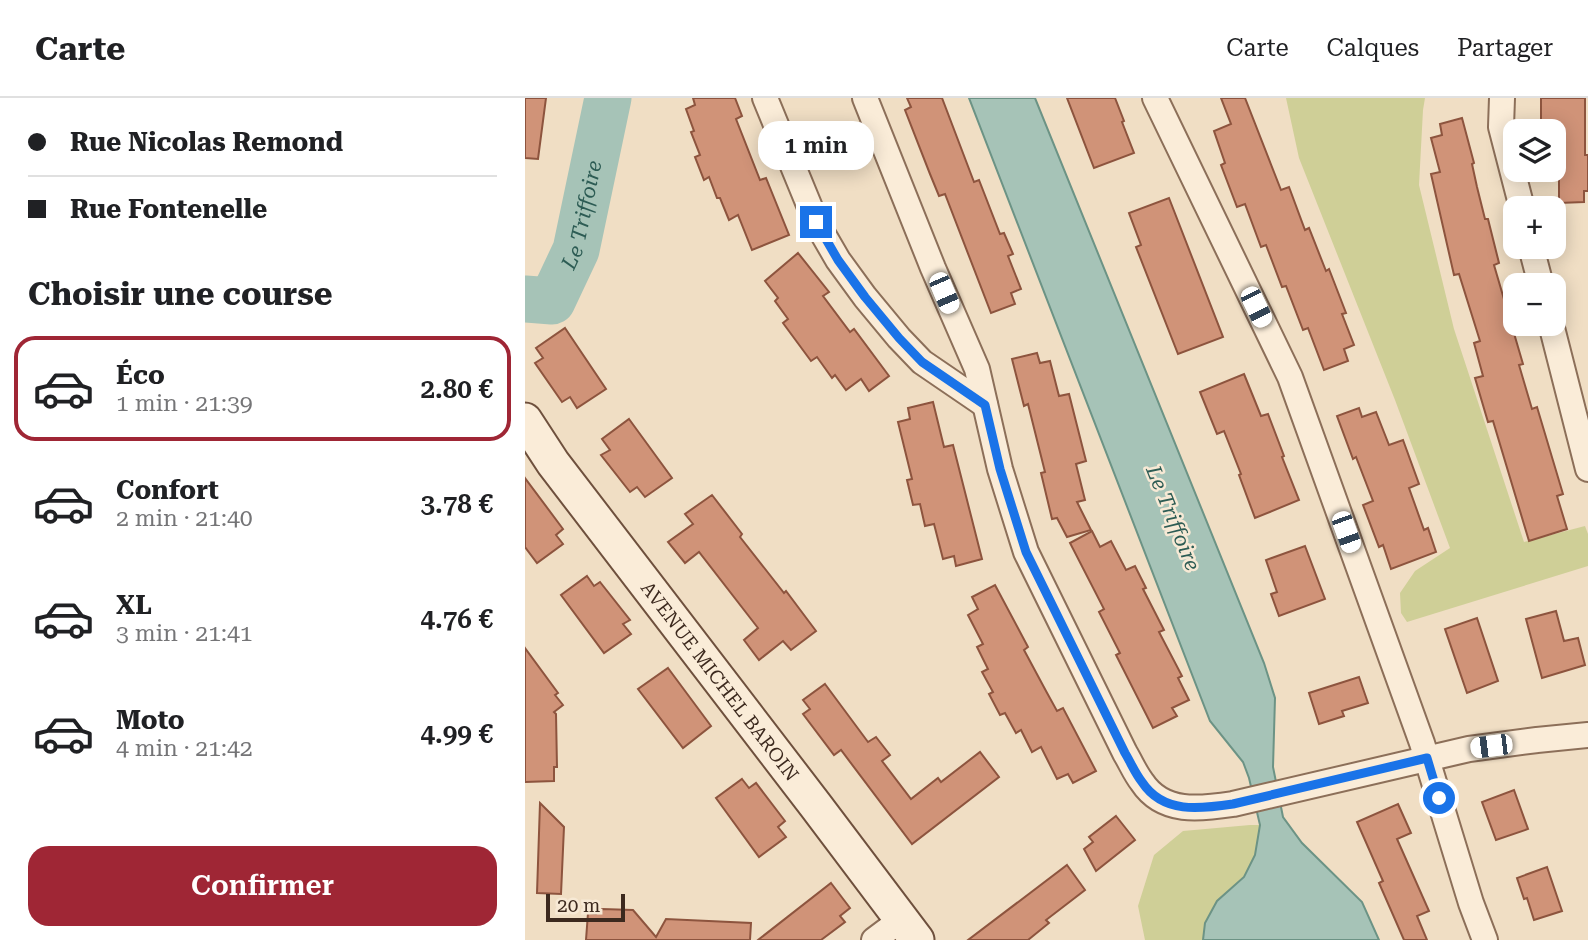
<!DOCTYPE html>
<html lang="fr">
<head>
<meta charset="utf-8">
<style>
  body { margin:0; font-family:"Roboto Serif",serif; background:#f6f6f6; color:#202124; height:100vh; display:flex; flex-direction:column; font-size:26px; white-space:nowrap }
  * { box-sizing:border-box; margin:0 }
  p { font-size:23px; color:#757577 }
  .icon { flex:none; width:38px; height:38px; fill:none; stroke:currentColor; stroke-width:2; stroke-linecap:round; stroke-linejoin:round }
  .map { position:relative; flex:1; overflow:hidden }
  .details { display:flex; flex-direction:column; background:#fff; width:525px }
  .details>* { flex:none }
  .hud { display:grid; align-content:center; height:154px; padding:0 28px; background:#fff }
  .buttons { position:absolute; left:978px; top:21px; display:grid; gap:14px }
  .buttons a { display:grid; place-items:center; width:63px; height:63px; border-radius:14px; background:#fff; box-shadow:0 4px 18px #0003; font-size:35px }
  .scale { position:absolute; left:21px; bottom:18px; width:79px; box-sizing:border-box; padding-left:7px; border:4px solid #3c291e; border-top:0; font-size:19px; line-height:24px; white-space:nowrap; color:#3c291e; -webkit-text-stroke:5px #f7e9d5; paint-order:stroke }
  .end { position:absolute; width:32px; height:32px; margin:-16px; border:9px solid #1a73e8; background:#fff; box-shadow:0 0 0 4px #fff }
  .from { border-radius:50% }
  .bubble { position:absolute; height:49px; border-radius:21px; background:#fff; box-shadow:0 4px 18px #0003; font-size:23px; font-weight:600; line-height:49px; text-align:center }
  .car { position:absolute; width:21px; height:42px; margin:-21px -10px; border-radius:9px; box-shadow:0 0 5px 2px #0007; background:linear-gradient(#fff 24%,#345 0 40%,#fff 0 76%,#345 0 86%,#fff 0) }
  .hud b { display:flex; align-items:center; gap:24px; height:66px; font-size:26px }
  .hud b+b { border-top:2px solid #e0e0e0 }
  .hud i { width:18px; height:18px; background:#202124 }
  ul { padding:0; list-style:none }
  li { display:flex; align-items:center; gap:21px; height:105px; margin:0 14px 10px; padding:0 14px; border:4px solid transparent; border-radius:21px }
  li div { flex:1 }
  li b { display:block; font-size:26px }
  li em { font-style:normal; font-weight:600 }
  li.current { border-color:#9f2635 }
  li>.icon { width:63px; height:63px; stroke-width:1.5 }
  h2 { padding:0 28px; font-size:32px; line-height:84px }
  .button { display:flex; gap:14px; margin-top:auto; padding:14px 28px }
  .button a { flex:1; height:80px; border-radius:21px; background:#9f2635; color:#fff; font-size:28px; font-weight:600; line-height:80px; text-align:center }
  header { display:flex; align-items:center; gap:42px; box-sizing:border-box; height:98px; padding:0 35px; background:#fff; border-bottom:2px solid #e0e0e0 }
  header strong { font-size:33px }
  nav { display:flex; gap:38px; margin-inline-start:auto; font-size:24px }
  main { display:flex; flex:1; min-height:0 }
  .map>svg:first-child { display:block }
  .green { fill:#cfcf97 }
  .water { fill:#a6c3b7; stroke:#6c9385; stroke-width:2 }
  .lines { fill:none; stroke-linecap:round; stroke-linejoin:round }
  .river { stroke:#a6c3b7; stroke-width:47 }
  .building { fill:#d09378; stroke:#8d543e; stroke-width:2 }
  .street-casing { stroke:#8c6f59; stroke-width:28 }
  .secondary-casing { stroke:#6e503d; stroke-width:37 }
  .street { stroke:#faecd8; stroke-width:24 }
  .secondary { stroke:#faecd8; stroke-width:33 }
  .route { stroke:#1a73e8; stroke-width:9 }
  .labels { text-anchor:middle; stroke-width:5; stroke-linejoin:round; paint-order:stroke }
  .street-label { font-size:19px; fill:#3c291e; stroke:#f7e9d5 }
  .water-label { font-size:21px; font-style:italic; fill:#2d5c54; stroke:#f7e9d5 }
</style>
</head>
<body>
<header>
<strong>Carte</strong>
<nav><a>Carte</a><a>Calques</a><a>Partager</a></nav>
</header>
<main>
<section class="details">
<div class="hud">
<b><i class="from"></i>Rue Nicolas Remond</b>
<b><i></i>Rue Fontenelle</b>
</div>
<h2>Choisir une course</h2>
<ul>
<li class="current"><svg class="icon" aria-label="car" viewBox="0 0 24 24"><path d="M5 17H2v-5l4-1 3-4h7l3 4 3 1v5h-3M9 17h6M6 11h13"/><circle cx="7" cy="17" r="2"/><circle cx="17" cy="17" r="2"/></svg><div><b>Éco</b><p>1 min · 21:39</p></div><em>2.80 €</em></li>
<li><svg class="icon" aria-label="car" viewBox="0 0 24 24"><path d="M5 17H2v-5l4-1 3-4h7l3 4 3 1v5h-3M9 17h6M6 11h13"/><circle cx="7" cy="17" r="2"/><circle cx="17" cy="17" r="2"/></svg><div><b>Confort</b><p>2 min · 21:40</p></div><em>3.78 €</em></li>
<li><svg class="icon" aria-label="car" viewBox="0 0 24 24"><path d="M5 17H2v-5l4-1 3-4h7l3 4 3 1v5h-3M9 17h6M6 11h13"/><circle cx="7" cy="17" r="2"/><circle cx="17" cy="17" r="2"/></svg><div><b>XL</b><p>3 min · 21:41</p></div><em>4.76 €</em></li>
<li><svg class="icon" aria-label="car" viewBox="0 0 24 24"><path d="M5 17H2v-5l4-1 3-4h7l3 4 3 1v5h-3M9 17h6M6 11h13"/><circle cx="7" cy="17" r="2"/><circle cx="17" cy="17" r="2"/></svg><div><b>Moto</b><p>4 min · 21:42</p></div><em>4.99 €</em></li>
</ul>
<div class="button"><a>Confirmer</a></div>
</section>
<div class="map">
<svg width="1063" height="842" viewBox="0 0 1063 842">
  <rect width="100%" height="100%" fill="#f0dec4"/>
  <g class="green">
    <polygon points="761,0 900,0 898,12 894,87 929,231 999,444 1060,428 1063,436 1063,468 882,524 876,515 875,495 890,473 925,450 870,302 774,60"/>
    <polygon points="725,727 735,727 730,757 719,779 692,803 680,825 678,842 620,842 613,808 629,757 658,733"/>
  </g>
  <polygon class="water" points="444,0 510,0 739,565 750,600 748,669 758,719 777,745 837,804 854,842 678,842 680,825 692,803 719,779 730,757 735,727 724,680 718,664 685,623"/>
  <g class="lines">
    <path class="river" id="s1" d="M0,201L27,203L51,152L83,0"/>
  </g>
  <g class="building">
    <polygon points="0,0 21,0 13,61 0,60"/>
    <polygon points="168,0 210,0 217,18 211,21 235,82 241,80 264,137 227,152 213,117 204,122 195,100 192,100 184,79 179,82 170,59 175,57 166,34 169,33 161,11 170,7"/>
    <polygon points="382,0 417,0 449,84 454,82 475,136 479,135 488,156 483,158 496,191 486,195 490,206 466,215 420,96 414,98 405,76 380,12 386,9"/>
    <polygon points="542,0 590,0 599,23 597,24 609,55 569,70"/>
    <polygon points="696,0 720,0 756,92 764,89 780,132 784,130 801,173 804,171 821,215 817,216 829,247 819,251 823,263 799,272 783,230 778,232 761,188 757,189 741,147 736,149 720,106 712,109 696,67 700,65 689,33 706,26"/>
    <polygon points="1016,0 1060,0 1060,57 1063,57 1063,93 1059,93 1059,104 1034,105 1034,58 1029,58 1029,33 1016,33"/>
    <polygon points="937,20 949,65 947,66 952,89 960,121 963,121 974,165 969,167 998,266 994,267 1007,311 1012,309 1038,396 1032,398 1042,431 1004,443 968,323 963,324 950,280 958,278 949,245 955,243 934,176 929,177 906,76 915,74 906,40 917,37 915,26"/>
    <polygon points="644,100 698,239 653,256 611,149 616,147 604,115"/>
    <polygon points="273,155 304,194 298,198 325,234 329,231 364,278 344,293 336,281 321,292 310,277 307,280 292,259 286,263 258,225 263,221 250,203 253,200 240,183"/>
    <polygon points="40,230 81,291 52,310 45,299 37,304 10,265 18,260 11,250"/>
    <polygon points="512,255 515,265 525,263 534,298 544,296 561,363 551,366 560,402 552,404 566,432 542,439 532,420 527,421 516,375 520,374 503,306 499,308 487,261"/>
    <polygon points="719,276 736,318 743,316 759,358 757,359 774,402 730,420 714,377 716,376 699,333 692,336 675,294"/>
    <polygon points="408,304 419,349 428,347 457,461 431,468 429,458 418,461 409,426 400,428 395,406 388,407 382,382 387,381 373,324 385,321 383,310"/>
    <polygon points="834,310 837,319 851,314 864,347 878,342 894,386 884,390 899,432 903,430 911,454 866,471 858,447 854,449 838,407 848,403 831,359 828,361 812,318"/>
    <polygon points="104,321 147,380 120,399 112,389 105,394 76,357 85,352 77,341"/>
    <polygon points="0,380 38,431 31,437 38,446 12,465 0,449"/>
    <polygon points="187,397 217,436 215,439 259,495 261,493 291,533 266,552 258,543 234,562 219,542 233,530 174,454 160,465 143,444 168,426 160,416"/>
    <polygon points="567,433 575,449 586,443 601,472 610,468 621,490 618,491 639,532 634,534 657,578 653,580 664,602 647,610 652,618 628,630 591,557 595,555 574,514 579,511 545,445"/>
    <polygon points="780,448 800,501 754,518 746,496 752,494 741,462"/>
    <polygon points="62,478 69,488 75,484 105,522 98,526 106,536 79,555 36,497"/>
    <polygon points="470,487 503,549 499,552 521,593 532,613 538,610 571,673 548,685 543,676 532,681 516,649 507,654 496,632 491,635 480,615 475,617 464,596 468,594 457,574 463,571 452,549 458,546 443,517 453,511 447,499"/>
    <polygon points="1031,513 1039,543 1053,540 1060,567 1017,580 1001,521"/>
    <polygon points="952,520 973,583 942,595 920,531"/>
    <polygon points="0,550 33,595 30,597 38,607 29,614 31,616 32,669 29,669 29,683 0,684"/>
    <polygon points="143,570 186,628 158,650 113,591"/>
    <polygon points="834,579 843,605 817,613 819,618 794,626 784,595"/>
    <polygon points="300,586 343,644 351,639 365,657 357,663 386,701 413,680 416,684 455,654 474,679 387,746 316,652 309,657 278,616 285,611 278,602"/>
    <polygon points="217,681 224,690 231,685 260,723 253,729 261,739 234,759 191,700"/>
    <polygon points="989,692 1003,731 971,742 957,704"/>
    <polygon points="15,705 39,729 36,796 12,795"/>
    <polygon points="873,706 886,735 872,741 904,813 892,818 902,842 879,842 854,785 858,783 832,724"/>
    <polygon points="591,718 610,742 571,773 559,751 568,744 564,739"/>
    <polygon points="542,767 560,792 521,822 524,825 503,842 443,842"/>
    <polygon points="1022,769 1037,813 1009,822 1002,800 999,801 992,780"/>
    <polygon points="306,785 325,810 315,818 320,824 296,842 233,842"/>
    <polygon points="77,811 108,812 131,839 141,821 226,825 225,842 61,842 63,815 71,816"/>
  </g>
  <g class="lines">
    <defs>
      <g id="street">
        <polyline points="240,0 291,124 313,162 340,199 374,240 397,264 460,307"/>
        <path d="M340,0L408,170L452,271L475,371L501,454L600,655C606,665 610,675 617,684C638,716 675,711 708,706L944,651L1012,642L1063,637"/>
        <polyline points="630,0 765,279 897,645 946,805 960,842"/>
        <polyline points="977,0 976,29 997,110"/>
        <polyline points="1006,149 1016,187"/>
        <polyline points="1026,226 1063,371"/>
        <polyline points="349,842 377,821"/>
      </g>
      <g id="secondary">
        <path id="s2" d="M0,322L28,365L291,708L392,842"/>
      </g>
    </defs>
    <use href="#street" class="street-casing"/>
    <use href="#secondary" class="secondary-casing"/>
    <use href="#street" class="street"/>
    <use href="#secondary" class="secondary"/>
  </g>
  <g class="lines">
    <path class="route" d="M291,124L313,162L340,199L374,240L397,264L460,307L475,371L501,454L600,655C606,665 610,675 617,684C638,716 675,711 708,706L902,660L914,700"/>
  </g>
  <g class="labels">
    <g class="street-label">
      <text dy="7" stroke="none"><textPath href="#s2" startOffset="326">AVENUE MICHEL BAROIN</textPath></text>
    </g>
    <g class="water-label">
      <text dy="7" stroke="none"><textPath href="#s1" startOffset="119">Le Triffoire</textPath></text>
      <text transform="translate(648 420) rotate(68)" y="7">Le Triffoire</text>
    </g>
  </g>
</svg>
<div class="buttons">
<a><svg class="icon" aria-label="layers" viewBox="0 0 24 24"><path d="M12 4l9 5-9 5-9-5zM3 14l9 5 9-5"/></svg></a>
<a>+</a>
<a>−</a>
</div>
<div class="scale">20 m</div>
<i class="end from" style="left:914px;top:700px"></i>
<i class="end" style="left:291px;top:124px"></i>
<div class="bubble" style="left:233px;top:23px;width:116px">1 min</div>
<i class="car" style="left:419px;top:195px;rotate:157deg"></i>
<i class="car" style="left:731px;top:209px;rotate:154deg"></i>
<i class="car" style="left:821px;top:434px;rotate:160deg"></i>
<i class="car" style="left:966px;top:648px;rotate:263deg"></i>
</div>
</main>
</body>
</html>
